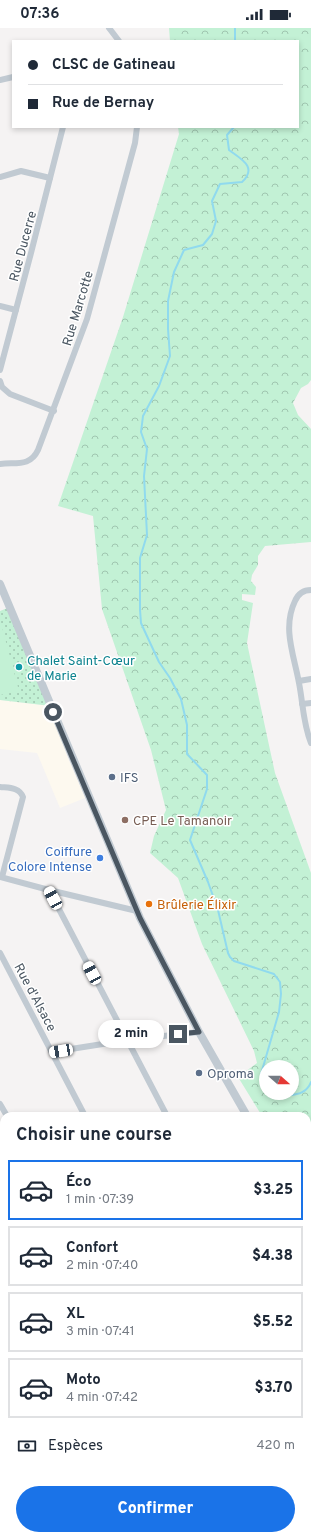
<!DOCTYPE html>
<html lang="fr">
<head>
<meta charset="utf-8">
<style>
  body { margin:0; font-family:Overpass,sans-serif; background:#f2f2f3; color:#1f2937; height:100vh; display:flex; flex-direction:column; font-size:15px; white-space:nowrap }
  * { box-sizing:border-box; margin:0 }
  p { font-size:13px; color:#747a83 }
  .icon { flex:none; width:22px; height:22px; fill:none; stroke:currentColor; stroke-width:2; stroke-linecap:round; stroke-linejoin:round }
  .map { position:relative; flex:1; overflow:hidden }
  .details { position:absolute; left:0px; top:1084px; width:311px; height:428px; display:flex; flex-direction:column; background:#fff; border-radius:12px 12px 0 0; box-shadow:0 2px 6px #0003 }
  .details>* { flex:none }
  .banner { position:absolute; left:12px; top:12px; width:287px; height:88px; border-radius:0px; box-shadow:0 2px 6px #0003; display:grid; align-content:center; height:88px; padding:0 16px; background:#fff }
  .needle { width:26px; rotate:111deg }
  .fabs { position:absolute; left:259px; top:1032px; display:grid; gap:8px }
  .fabs a { display:grid; place-items:center; width:40px; height:40px; border-radius:50%; background:#fff; box-shadow:0 2px 6px #0003; font-size:20px }
  .end { position:absolute; width:18px; height:18px; margin:-9px; border:5px solid #4a5661; background:#fff; box-shadow:0 0 0 2px #fff }
  .from { border-radius:50% }
  .bubble { position:absolute; height:28px; border-radius:14px; background:#fff; box-shadow:0 2px 6px #0003; font-size:13px; font-weight:800; line-height:28px; text-align:center }
  .car { position:absolute; width:12px; height:24px; margin:-12px -6px; border-radius:5px; box-shadow:0 0 3px 1px #0007; background:linear-gradient(#fff 24%,#345 0 40%,#fff 0 76%,#345 0 86%,#fff 0) }
  .banner b { display:flex; align-items:center; gap:14px; height:38px; font-size:15px }
  .banner b+b { border-top:1px solid #e0e1e3 }
  .banner i { width:10px; height:10px; background:#1f2937 }
  ul { padding:0; list-style:none }
  li { display:flex; align-items:center; gap:12px; height:60px; margin:0 8px 6px; padding:0 8px; border:2px solid #e0e1e3; border-radius:0px }
  li div { flex:1 }
  li b { display:block; font-size:15px }
  li em { font-style:normal; font-weight:800 }
  li.selected { border-color:#1a73e8 }
  li>.icon { width:36px; height:36px; stroke-width:1.5 }
  h2 { padding:0 16px; font-size:18px; line-height:48px }
  .pay { display:flex; align-items:center; gap:10px; height:44px; padding:0 16px; font-size:15px }
  .pay p { margin-inline-start:auto }
  .action { display:flex; gap:8px; margin-top:auto; padding:8px 16px }
  .action a { flex:1; height:46px; border-radius:24px; background:#1a73e8; color:#fff; font-size:16px; font-weight:800; line-height:46px; text-align:center }
  .status { display:flex; justify-content:space-between; align-items:center; height:28px; padding:0 20px; background:#fff; direction:ltr }
  .status svg { height:11px; fill:currentColor }
  .map>svg:first-child { display:block }
  .commercial { fill:#fdf9ef }
  .forest { fill:url(#forest-crowns); fill-rule:evenodd }
  .park { fill:url(#park-dots) }
  .garden { fill:#c3f1d5 }
  .lines { fill:none; stroke-linecap:round; stroke-linejoin:round }
  .stream { stroke:#90daee; stroke-width:2 }
  .motorway-casing { stroke:#7690ad; stroke-width:14 }
  .minor { stroke:#c1cad2; stroke-width:6 }
  .tertiary { stroke:#c1cad2; stroke-width:8 }
  .motorway { stroke:#8ba5c1; stroke-width:12 }
  .route { stroke:#4a5661; stroke-width:5 }
  .culture-dot { fill:#0f9aa8; stroke:#fff; stroke-width:1.5 }
  .service-dot { fill:#5c6f8a; stroke:#fff; stroke-width:1.5 }
  .education-dot { fill:#8d6e63; stroke:#fff; stroke-width:1.5 }
  .shop-dot { fill:#3f7fe0; stroke:#fff; stroke-width:1.5 }
  .food-dot { fill:#e8710a; stroke:#fff; stroke-width:1.5 }
  .labels { text-anchor:middle; stroke-width:3; stroke-linejoin:round; paint-order:stroke }
  .street-label { font-size:13px; fill:#4a5661; stroke:#fff }
  .culture-label { font-size:13px; fill:#0d838f; stroke:#fff; text-anchor:start }
  .service-label { font-size:13px; fill:#4e5e75; stroke:#fff; text-anchor:start }
  .education-label { font-size:13px; fill:#785e54; stroke:#fff; text-anchor:start }
  .shop-label { font-size:13px; fill:#366cbe; stroke:#fff; text-anchor:end }
  .food-label { font-size:13px; fill:#c56008; stroke:#fff; text-anchor:start }
</style>
</head>
<body>
<div class="status"><b>07:36</b><svg viewBox="0 0 49 12"><path d="M0 12V9h3v3zM5 12V6h3v6zM10 12V3h3v9zM15 12V0h3v12zM26 1h20v11H26zM47 4h2v5h-2z"/></svg></div>
<div class="map">
<svg width="311" height="1512" viewBox="0 0 311 1512">
  <defs>
    <pattern id="forest-crowns" width="20" height="18" patternUnits="userSpaceOnUse"><rect width="20" height="18" fill="#c3f1d5"/><path d="M2 6a3 3 0 1 1 6 0M12 15a3 3 0 1 1 6 0" fill="none" stroke="#a0c6b0"/></pattern>
    <pattern id="park-dots" width="8" height="8" patternUnits="userSpaceOnUse"><rect width="8" height="8" fill="#c3f1d5"/><path d="M2 2h.1M6 6h.1" fill="none" stroke="#a0c6b0" stroke-width="1.8" stroke-linecap="round"/></pattern>
  </defs>
  <rect width="100%" height="100%" fill="#f5f3f3"/>
  <polygon class="commercial" points="0,672 51,678 67,728 85,770 60,780 37,725 0,721"/>
  <path class="forest" d="M169,0H311V352L308,356L301,360L293,375L298,387L311,401V514L265,518L258,528V537L252,547L251,553L256,559L255,567L242,566V572L253,575L247,615L275,745L311,845V1097H307V1088H262L238,1049L257,1035L254,1023L202,916L178,850L150,825L154,808L166,782L151,722L102,581L93,488L58,478L123,289L179,106L178,99H298V13H170ZM266,1039H292V1065H266Z"/>
  <polygon class="park" points="10,579 51,678 0,672 0,583"/>
  <polygon class="garden" points="0,599 2,599 19,663 0,667"/>
  <g class="lines">
    <g class="stream">
      <polyline points="235,0 235,13"/>
      <path d="M234,99L227,107L229,122C241,131 258,139 242,154L220,156L212,173L216,193L212,206L203,217L184,222L174,244L168,273V301L170,328L159,358L143,388L141,404L147,421L144,448L147,507L140,530V582L141,595L146,606L159,634L170,650L181,671L187,697V726L207,747V761L190,812L208,854L218,882L228,925L230,929L234,933L274,946L280,954L281,966L279,984L261,1046L266,1058"/>
      <path d="M276,1065C289,1068 305,1069 311,1054"/>
    </g>
    <defs>
      <g id="motorway">
        <polyline points="0,1313 4,1314"/>
        <polyline points="0,1333 4,1334"/>
        <polyline points="307,1393 311,1394"/>
        <polyline points="307,1422 311,1424"/>
      </g>
    </defs>
    <use href="#motorway" class="motorway-casing"/>
    <g class="minor">
      <polyline points="109,0 119,13"/>
      <polyline points="0,52 13,49"/>
      <polyline points="0,149 21,143 50,150"/>
      <polyline points="0,278 16,282"/>
      <polyline points="0,342 31,225 63,99"/>
      <polyline points="0,353 2,359 10,366 54,383"/>
      <path d="M0,436C16,434 30,439 38,422L87,291L135,115L137,99"/>
      <path d="M311,562C303,562 298,566 295,573C282,600 294,627 299,655C303,675 303,696 311,715"/>
      <polyline points="299,653 311,651"/>
      <polyline points="302,676 311,675"/>
      <path d="M0,759C9,760 19,759 23,769L2,849"/>
      <polyline points="0,849 49,862 137,883"/>
      <polyline points="49,862 167,1088"/>
      <polyline points="0,925 85,1088"/>
      <polyline points="52,1024 128,1012 199,1004"/>
      <polyline points="0,1076 7,1088"/>
      <polyline points="0,1173 4,1174"/>
      <polyline points="307,1262 311,1267"/>
      <polyline points="307,1317 311,1314"/>
      <polyline points="0,1373 4,1374"/>
      <polyline points="0,1429 4,1430"/>
      <polyline points="0,1485 4,1486"/>
      <polyline points="307,1495 311,1496"/>
      <polyline points="89,1508 104,1512"/>
      <polyline points="161,1512 162,1508"/>
      <polyline points="225,1512 226,1508"/>
    </g>
    <g class="tertiary">
      <polyline points="0,556 140,890 199,1004 247,1088"/>
      <polyline points="307,1161 311,1166"/>
    </g>
    <use href="#motorway" class="motorway"/>
  </g>
  <g class="lines">
    <polyline class="route" points="53,684 140,890 199,1004 178,1006"/>
  </g>
  <circle class="culture-dot" cx="19" cy="639" r="4"/>
  <g class="service-dot">
    <circle cx="112" cy="749" r="4"/>
    <circle cx="199" cy="1045" r="4"/>
  </g>
  <circle class="education-dot" cx="125" cy="792" r="4"/>
  <circle class="shop-dot" cx="100" cy="830" r="4"/>
  <circle class="food-dot" cx="149" cy="876" r="4"/>
  <g class="labels">
    <g class="street-label">
      <text transform="translate(22 218) rotate(-75)" y="5">Rue Ducerre</text>
      <text transform="translate(77 280) rotate(-73)" y="5">Rue Marcotte</text>
      <text transform="translate(36 969) rotate(62)" y="5">Rue d'Alsace</text>
    </g>
    <g class="culture-label">
      <text x="27" y="637">Chalet Saint-Cœur<tspan x="27" dy="15">de Marie</tspan></text>
    </g>
    <g class="service-label">
      <text x="120" y="754">IFS</text>
      <text x="207" y="1050">Oproma</text>
    </g>
    <g class="education-label">
      <text x="133" y="797">CPE Le Tamanoir</text>
    </g>
    <g class="shop-label">
      <text x="92" y="828">Coiffure<tspan x="92" dy="15">Colore Intense</tspan></text>
    </g>
    <g class="food-label">
      <text x="157" y="881">Brûlerie Élixir</text>
    </g>
  </g>
</svg>
<div class="fabs">
<a><svg class="needle" viewBox="-14 -14 28 28"><path d="M0-13l5 13h-10z" fill="#e53935"/><path d="M0 13l5-13h-10z" fill="#747a83"/></svg></a>
</div>
<i class="end from" style="left:53px;top:684px"></i>
<i class="end" style="left:178px;top:1006px"></i>
<div class="bubble" style="left:98px;top:992px;width:66px">2 min</div>
<i class="car" style="left:53px;top:870px;rotate:332deg"></i>
<i class="car" style="left:92px;top:945px;rotate:332deg"></i>
<i class="car" style="left:61px;top:1023px;rotate:261deg"></i>
<div class="banner">
<b><i class="from"></i>CLSC de Gatineau</b>
<b><i></i>Rue de Bernay</b>
</div>
<section class="details">
<h2>Choisir une course</h2>
<ul>
<li class="selected"><svg class="icon" aria-label="car" viewBox="0 0 24 24"><path d="M5 17H2v-5l4-1 3-4h7l3 4 3 1v5h-3M9 17h6M6 11h13"/><circle cx="7" cy="17" r="2"/><circle cx="17" cy="17" r="2"/></svg><div><b>Éco</b><p>1 min · 07:39</p></div><em>$3.25</em></li>
<li><svg class="icon" aria-label="car" viewBox="0 0 24 24"><path d="M5 17H2v-5l4-1 3-4h7l3 4 3 1v5h-3M9 17h6M6 11h13"/><circle cx="7" cy="17" r="2"/><circle cx="17" cy="17" r="2"/></svg><div><b>Confort</b><p>2 min · 07:40</p></div><em>$4.38</em></li>
<li><svg class="icon" aria-label="car" viewBox="0 0 24 24"><path d="M5 17H2v-5l4-1 3-4h7l3 4 3 1v5h-3M9 17h6M6 11h13"/><circle cx="7" cy="17" r="2"/><circle cx="17" cy="17" r="2"/></svg><div><b>XL</b><p>3 min · 07:41</p></div><em>$5.52</em></li>
<li><svg class="icon" aria-label="car" viewBox="0 0 24 24"><path d="M5 17H2v-5l4-1 3-4h7l3 4 3 1v5h-3M9 17h6M6 11h13"/><circle cx="7" cy="17" r="2"/><circle cx="17" cy="17" r="2"/></svg><div><b>Moto</b><p>4 min · 07:42</p></div><em>$3.70</em></li>
</ul>
<div class="pay"><svg class="icon" aria-label="cash" viewBox="0 0 24 24"><path d="M3 7h18v10H3z"/><circle cx="12" cy="12" r="2"/></svg>Espèces<p>420 m</p></div>
<div class="action"><a>Confirmer</a></div>
</section>
</div>
</body>
</html>
